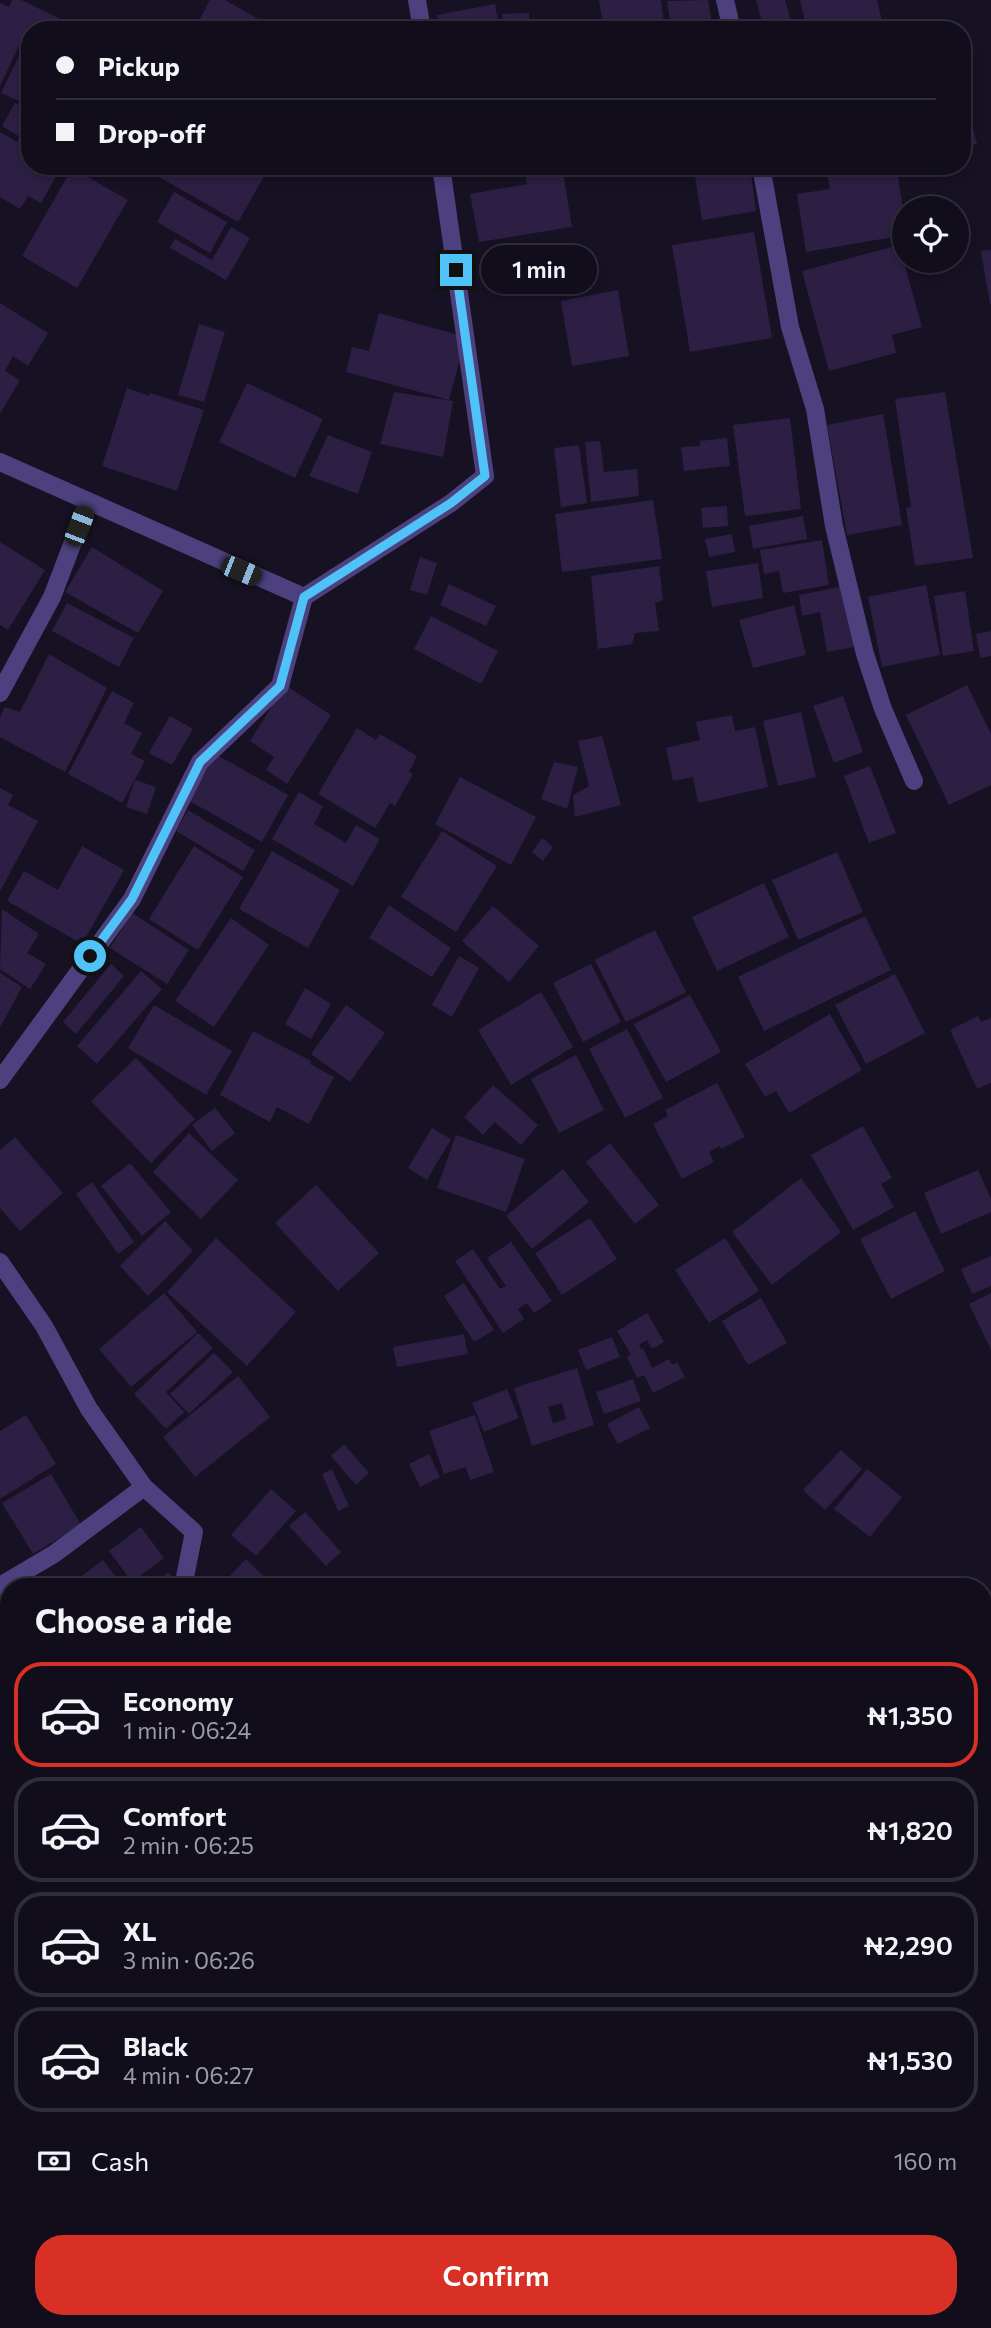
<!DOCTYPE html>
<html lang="en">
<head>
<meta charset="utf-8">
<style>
  body { margin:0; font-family:Commissioner,sans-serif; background:#1a1624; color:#f1f3f6; height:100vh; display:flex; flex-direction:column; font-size:26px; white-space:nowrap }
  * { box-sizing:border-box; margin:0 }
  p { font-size:23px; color:#9c9ca3 }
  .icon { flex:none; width:38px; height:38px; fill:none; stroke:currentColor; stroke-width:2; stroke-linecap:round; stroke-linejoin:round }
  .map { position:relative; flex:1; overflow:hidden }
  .panel { position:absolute; left:0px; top:1578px; width:992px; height:751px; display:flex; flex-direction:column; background:#110d1b; border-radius:28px 28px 0 0; box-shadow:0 4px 10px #0003,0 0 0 2px #302d3a }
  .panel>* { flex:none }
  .guide { position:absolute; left:21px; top:21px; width:950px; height:154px; border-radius:28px; box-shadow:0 4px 10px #0003,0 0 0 2px #302d3a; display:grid; align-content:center; height:154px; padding:0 35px; background:#110d1b }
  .buttons { position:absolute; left:892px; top:196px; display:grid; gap:14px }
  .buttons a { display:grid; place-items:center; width:77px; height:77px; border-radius:50%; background:#110d1b; box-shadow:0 4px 10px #0003,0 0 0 2px #302d3a; font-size:35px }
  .end { position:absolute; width:32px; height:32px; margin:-16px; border:9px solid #4fc3f7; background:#111; box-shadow:0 0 0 4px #111 }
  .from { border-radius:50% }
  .bubble { position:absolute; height:49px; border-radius:24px; background:#110d1b; box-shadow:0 4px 10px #0003,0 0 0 2px #302d3a; font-size:23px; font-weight:600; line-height:49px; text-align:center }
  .car { position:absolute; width:21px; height:42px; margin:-21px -10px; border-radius:9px; box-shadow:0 0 5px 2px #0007; background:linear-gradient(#222 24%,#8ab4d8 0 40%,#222 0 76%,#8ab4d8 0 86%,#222 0) }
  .guide b { display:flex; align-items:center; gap:24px; height:66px; font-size:26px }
  .guide b+b { border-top:2px solid #302d3a }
  .guide i { width:18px; height:18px; background:#f1f3f6 }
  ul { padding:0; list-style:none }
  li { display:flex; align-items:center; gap:21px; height:105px; margin:0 14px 10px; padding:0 21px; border:4px solid #302d3a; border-radius:28px }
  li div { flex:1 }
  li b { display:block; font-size:26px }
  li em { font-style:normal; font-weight:600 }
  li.current { border-color:#d93025 }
  li>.icon { width:63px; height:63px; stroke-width:1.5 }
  h2 { padding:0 35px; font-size:32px; line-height:84px }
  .pay { display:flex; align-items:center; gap:18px; height:77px; padding:0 35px; font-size:26px }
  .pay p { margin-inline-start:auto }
  .cta { display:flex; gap:14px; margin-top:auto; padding:14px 35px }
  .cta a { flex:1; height:80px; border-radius:28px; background:#d93025; color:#fff; font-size:28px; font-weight:600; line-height:80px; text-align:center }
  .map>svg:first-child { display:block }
  .building { fill:#2c1f43; fill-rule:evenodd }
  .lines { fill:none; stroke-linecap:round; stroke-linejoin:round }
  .street { stroke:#4c407e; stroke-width:18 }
  .route { stroke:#4fc3f7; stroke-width:9 }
</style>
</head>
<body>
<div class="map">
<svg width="991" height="2328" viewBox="0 0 991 2328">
  <rect width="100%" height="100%" fill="#171124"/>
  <g class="building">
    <polygon points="12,0 21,0 69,23 66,30 30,30 30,106 1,93 29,36 25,33 0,86 0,3 9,7"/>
    <polygon points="210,0 225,0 278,30 194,30"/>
    <polygon points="599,0 661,0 665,30 604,30"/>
    <polygon points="708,0 713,30 672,30 667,1"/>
    <polygon points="756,0 785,0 794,30 764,30"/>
    <polygon points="800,0 877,0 884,29 807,30"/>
    <polygon points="495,4 500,30 440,30 437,15"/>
    <polygon points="529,13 531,30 504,30 502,14"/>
    <polygon points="564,20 565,30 541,30 540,23"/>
    <polygon points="962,84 977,144 962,148"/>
    <polygon points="15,103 30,111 30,166 62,166 41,203 28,196 20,209 0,197 0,132 17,142 20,137 2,126"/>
    <polygon points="140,166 270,166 238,222"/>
    <polygon points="524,166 562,166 572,227 479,242 470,194 527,184"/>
    <polygon points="618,166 653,166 653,168 619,173"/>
    <polygon points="826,166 896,166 905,219 905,235 806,252 797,194 830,189"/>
    <polygon points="750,167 756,211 702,220 695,176"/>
    <polygon points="72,168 128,200 77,288 22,256"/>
    <polygon points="174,192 227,222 210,253 157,222"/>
    <polygon points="231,227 250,238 226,280 170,248 175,239 212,260"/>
    <polygon points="754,232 772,338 690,352 672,245"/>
    <polygon points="899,245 922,327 892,335 896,353 829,371 802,271"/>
    <polygon points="991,250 991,304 990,305 981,251"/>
    <polygon points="618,290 629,356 572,366 561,301"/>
    <polygon points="0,303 48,333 28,366 13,356 5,371 20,380 0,414"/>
    <polygon points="379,313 466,337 449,400 346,372 352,347 369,351"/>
    <polygon points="199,324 225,332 204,402 178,395"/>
    <polygon points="247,383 323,419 295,478 219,442"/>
    <polygon points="127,388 149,396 150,393 204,410 177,491 102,466"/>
    <polygon points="394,392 453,401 443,457 380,444"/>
    <polygon points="945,392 973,558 915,566 906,508 911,507 895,399"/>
    <polygon points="883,414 902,525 847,535 827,425"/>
    <polygon points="790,418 801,509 745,516 733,425"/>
    <polygon points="328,435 372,452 358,494 309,476"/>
    <polygon points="727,438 730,466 684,471 681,447 700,446 700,441"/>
    <polygon points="600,441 604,472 637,469 639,496 591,502 585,442"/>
    <polygon points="579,445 587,503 561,507 554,448"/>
    <polygon points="653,500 662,559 562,572 555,514"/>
    <polygon points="727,506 728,526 703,528 701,508"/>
    <polygon points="803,516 807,539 753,549 749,526"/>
    <polygon points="732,534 735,552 709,557 705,539"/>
    <polygon points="822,540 829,585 783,593 779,571 764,574 760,550"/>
    <polygon points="0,542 45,570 8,630 0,625"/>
    <polygon points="92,547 163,591 138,633 65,592"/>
    <polygon points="420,557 437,563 427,595 410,590"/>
    <polygon points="758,563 763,598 712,607 706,571"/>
    <polygon points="659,566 663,600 655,603 659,631 635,633 632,644 598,649 591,576"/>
    <polygon points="449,584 496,606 486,626 440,605"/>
    <polygon points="926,585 940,655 882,667 868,597"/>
    <polygon points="844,586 855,647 827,652 820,612 802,616 799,595"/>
    <polygon points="965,591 974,651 943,656 934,596"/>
    <polygon points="67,603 134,638 119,667 52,631"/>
    <polygon points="794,605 806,655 753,668 739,620"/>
    <polygon points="431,616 498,651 481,684 414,649"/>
    <polygon points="991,631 991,656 980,658 976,634"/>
    <polygon points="49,654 107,688 65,772 0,737 0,717 5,707 20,712"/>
    <polygon points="285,685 331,715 287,784 266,770 274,757 250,741"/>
    <polygon points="967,685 991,734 991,785 949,805 906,715"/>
    <polygon points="112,691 134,703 124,723 142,733 131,754 145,761 122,803 68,774"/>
    <polygon points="843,696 863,752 834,763 813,706"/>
    <polygon points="801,712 816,777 778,786 763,721"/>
    <polygon points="732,715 735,731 755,727 768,787 698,803 693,777 673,781 666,748 700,740 696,722"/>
    <polygon points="170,716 193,729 172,765 149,753"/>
    <polygon points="357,728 376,740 380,734 417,756 409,772 413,774 395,806 390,803 375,828 318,794"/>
    <polygon points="602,736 621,805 575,817 573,795 589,786 578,741"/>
    <polygon points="212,752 288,795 262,842 186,799"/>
    <polygon points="554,762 578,767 567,809 541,799"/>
    <polygon points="870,766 896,833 869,843 844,776"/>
    <polygon points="460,777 536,817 511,865 435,824"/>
    <polygon points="135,780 156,787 147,814 126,807"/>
    <polygon points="0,788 13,795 8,805 38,821 0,891"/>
    <polygon points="299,792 323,806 314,824 346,843 356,825 380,839 353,886 272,839"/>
    <polygon points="188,810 255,850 243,871 176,831"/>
    <polygon points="442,831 497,866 456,932 401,897"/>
    <polygon points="542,838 553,847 543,861 532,852"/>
    <polygon points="82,846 124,870 82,944 7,901 24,871 58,890"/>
    <polygon points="194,846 243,877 198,950 149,919"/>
    <polygon points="272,851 340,890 308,948 239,909"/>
    <polygon points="837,852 863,912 798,940 772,880"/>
    <polygon points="764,883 789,937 717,971 692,917"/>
    <polygon points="389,905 451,948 432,977 369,938"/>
    <polygon points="493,906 539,946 509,982 462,941"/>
    <polygon points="2,909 39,934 27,953 46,964 30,989 0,969"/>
    <polygon points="132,913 189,950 167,984 110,948"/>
    <polygon points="865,916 891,970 764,1031 738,977"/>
    <polygon points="231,918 269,945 214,1027 175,1001"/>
    <polygon points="655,930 686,992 626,1022 595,960"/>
    <polygon points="459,956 479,968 452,1017 432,1005"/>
    <polygon points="111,964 124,976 76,1034 63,1022"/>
    <polygon points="591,964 621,1022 583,1042 553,983"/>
    <polygon points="141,971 162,989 97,1064 77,1046"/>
    <polygon points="0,973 22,987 0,1027"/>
    <polygon points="895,974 925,1033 866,1064 835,1005"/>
    <polygon points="305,988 331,1004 311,1039 285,1024"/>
    <polygon points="541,992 573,1047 511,1085 478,1030"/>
    <polygon points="690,995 721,1052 666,1082 634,1024"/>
    <polygon points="154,1005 232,1051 206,1095 128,1048"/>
    <polygon points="346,1005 385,1033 350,1082 311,1054"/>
    <polygon points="830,1014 862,1070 789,1113 776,1091 765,1097 745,1064"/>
    <polygon points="978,1016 981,1022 991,1018 991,1083 977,1089 950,1030"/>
    <polygon points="627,1029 663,1098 625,1118 589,1049"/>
    <polygon points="253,1031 311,1061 310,1064 334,1077 309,1124 277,1107 270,1122 220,1095"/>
    <polygon points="576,1055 604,1110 559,1133 531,1079"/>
    <polygon points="136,1058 195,1119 151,1163 91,1101"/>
    <polygon points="717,1083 745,1137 721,1149 720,1146 709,1152 714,1162 682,1179 653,1124 668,1116 665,1110"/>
    <polygon points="493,1085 538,1125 521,1145 495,1122 483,1135 464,1117"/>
    <polygon points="215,1108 235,1133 212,1151 192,1125"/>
    <polygon points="863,1126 892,1178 881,1184 894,1207 853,1230 811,1155"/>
    <polygon points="432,1128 451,1139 427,1180 408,1168"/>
    <polygon points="189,1133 238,1180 201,1219 153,1172"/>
    <polygon points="456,1135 525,1159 506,1212 437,1188"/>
    <polygon points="15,1137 63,1193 20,1231 0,1208 0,1150"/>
    <polygon points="610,1143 659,1205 635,1224 586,1162"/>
    <polygon points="130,1163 171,1212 142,1236 101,1186"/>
    <polygon points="563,1169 589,1202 532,1249 506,1216"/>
    <polygon points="978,1170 991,1199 991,1212 941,1234 924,1193"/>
    <polygon points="801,1178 841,1232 772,1285 732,1232"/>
    <polygon points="92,1182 134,1242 118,1254 76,1194"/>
    <polygon points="316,1185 379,1253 338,1291 275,1223"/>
    <polygon points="915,1211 945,1271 891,1299 860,1239"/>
    <polygon points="590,1218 617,1259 562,1295 535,1253"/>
    <polygon points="165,1221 193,1251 148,1296 120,1266"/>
    <polygon points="216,1238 296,1312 247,1366 167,1292"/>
    <polygon points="725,1238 759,1291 709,1323 675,1270"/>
    <polygon points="511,1242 552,1301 534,1313 527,1303 518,1309 524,1319 503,1333 455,1261 473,1249 500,1289 506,1286 487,1258"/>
    <polygon points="991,1256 991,1286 972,1294 961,1269"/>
    <polygon points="464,1283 494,1330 474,1342 444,1296"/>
    <polygon points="164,1293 197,1332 131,1387 99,1349"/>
    <polygon points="991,1293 991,1350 969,1304"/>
    <polygon points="761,1298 787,1343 748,1365 722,1321"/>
    <polygon points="647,1313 664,1342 652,1349 647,1340 639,1345 641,1349 643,1348 652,1368 669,1359 672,1365 677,1362 685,1377 653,1393 644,1375 637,1378 627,1357 631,1354 617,1331"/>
    <polygon points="198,1333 213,1348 166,1392 184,1412 166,1429 134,1394"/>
    <polygon points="464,1334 468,1354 397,1367 393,1347"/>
    <polygon points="612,1337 620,1357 586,1370 578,1350"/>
    <polygon points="214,1353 233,1372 189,1414 170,1394"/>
    <path d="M577,1368L594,1425L532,1446L514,1388ZM562,1403L566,1419L553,1423L548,1407Z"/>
    <polygon points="238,1376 270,1417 195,1477 163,1437"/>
    <polygon points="633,1379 641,1401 604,1414 596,1392"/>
    <polygon points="507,1389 519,1418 484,1432 472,1403"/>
    <polygon points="639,1407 650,1428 618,1444 607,1424"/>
    <polygon points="26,1415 56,1464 0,1499 0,1431"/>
    <polygon points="475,1415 494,1472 470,1480 466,1467 444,1474 429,1431"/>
    <polygon points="344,1444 369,1473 356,1485 331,1456"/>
    <polygon points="841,1450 862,1469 825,1510 803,1490"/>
    <polygon points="429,1454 440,1477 420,1487 409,1464"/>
    <polygon points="332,1469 349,1506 338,1511 322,1474"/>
    <polygon points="867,1469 902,1497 870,1537 834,1509"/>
    <polygon points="51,1474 81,1525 33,1554 2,1503"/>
    <polygon points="271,1489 296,1511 256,1556 231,1535"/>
    <polygon points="305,1512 341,1552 326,1566 289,1526"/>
    <polygon points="141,1527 164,1558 132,1582 109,1551"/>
    <polygon points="246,1559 275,1587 219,1587"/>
    <polygon points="103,1560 119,1581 111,1587 67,1587"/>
    <polygon points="168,1572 179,1584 176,1587 151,1587"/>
    <polygon points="6,1620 9,1622 9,1636 0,1645 0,1625"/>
    <polygon points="0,1658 9,1669 9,1701 0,1690"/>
    <polygon points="0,1694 9,1703 9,1721 2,1728 0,1726"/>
  </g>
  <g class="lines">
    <g class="street">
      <polyline points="417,0 422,30"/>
      <polyline points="725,0 732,30"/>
      <polyline points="761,166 790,327 815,409 834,526 865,654 883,709 914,781"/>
      <polyline points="0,462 304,597 280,686 200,762 132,899 0,1080"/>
      <polyline points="304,597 451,503 485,476 441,166"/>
      <polyline points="0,693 52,597 88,503"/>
      <polyline points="0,1262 44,1326 89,1409 144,1487 194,1532 183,1587"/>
      <polyline points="0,1586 54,1554 144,1487"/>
      <polyline points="0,1752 9,1741"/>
    </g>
  </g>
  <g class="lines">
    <polyline class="route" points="90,956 132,899 200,762 280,686 304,597 451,503 485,476 456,270"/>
  </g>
</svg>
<div class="buttons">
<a><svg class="icon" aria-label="locate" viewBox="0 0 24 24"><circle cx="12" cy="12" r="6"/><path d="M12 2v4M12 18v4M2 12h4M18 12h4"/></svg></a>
</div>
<i class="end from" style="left:90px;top:956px"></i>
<i class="end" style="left:456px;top:270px"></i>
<div class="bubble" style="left:481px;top:245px;width:116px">1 min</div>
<i class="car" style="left:79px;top:526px;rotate:21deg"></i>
<i class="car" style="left:241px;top:571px;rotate:112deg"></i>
<div class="guide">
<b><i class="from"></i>Pickup</b>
<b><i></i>Drop-off</b>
</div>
<section class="panel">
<h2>Choose a ride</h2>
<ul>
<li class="current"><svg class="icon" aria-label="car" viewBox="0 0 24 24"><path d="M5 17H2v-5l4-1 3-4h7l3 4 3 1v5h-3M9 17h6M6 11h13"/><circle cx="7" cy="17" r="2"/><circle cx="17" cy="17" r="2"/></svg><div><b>Economy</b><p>1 min · 06:24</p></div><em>₦1,350</em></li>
<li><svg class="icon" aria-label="car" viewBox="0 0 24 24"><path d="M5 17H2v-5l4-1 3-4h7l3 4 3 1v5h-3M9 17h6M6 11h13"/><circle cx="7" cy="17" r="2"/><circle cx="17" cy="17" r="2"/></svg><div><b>Comfort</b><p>2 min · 06:25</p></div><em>₦1,820</em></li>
<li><svg class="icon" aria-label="car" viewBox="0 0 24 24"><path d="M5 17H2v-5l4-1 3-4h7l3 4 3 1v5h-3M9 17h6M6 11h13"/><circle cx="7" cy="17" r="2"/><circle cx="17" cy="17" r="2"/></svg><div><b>XL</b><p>3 min · 06:26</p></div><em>₦2,290</em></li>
<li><svg class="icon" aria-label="car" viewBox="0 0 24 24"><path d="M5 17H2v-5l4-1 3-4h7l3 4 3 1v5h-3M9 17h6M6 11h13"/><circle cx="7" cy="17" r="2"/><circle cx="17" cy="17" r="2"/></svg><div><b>Black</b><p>4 min · 06:27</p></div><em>₦1,530</em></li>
</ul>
<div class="pay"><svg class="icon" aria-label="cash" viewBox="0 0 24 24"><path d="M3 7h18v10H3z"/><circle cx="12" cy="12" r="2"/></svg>Cash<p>160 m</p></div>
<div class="cta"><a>Confirm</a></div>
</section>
</div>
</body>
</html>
